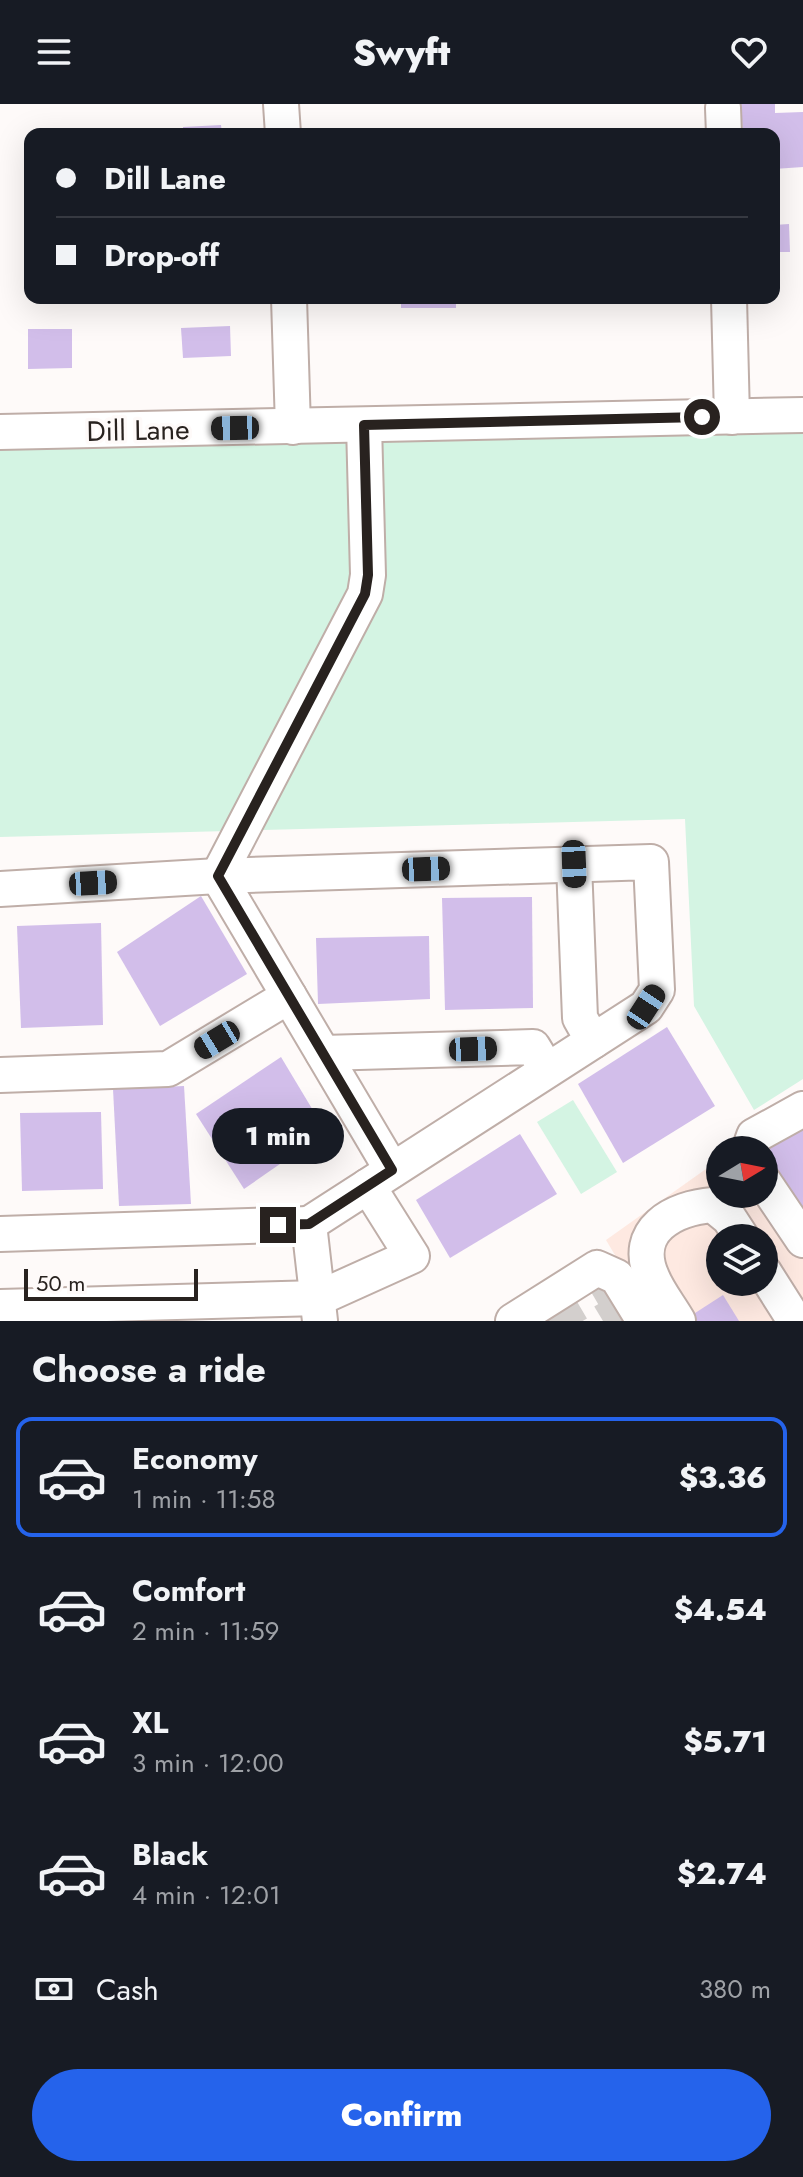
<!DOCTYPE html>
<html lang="en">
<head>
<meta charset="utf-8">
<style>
  body { margin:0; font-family:Jost,sans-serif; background:#242831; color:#f1f3f6; height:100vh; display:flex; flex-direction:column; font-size:30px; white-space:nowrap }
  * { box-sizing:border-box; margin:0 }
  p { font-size:26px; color:#9ea1a6 }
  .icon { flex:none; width:44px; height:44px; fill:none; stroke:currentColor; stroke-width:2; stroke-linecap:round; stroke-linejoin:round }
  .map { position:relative; height:1217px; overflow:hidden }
  .side { display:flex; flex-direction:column; background:#171b24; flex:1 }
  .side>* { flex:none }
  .hud { position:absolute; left:24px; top:24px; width:756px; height:176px; border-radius:16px; box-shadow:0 8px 32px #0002; display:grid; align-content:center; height:176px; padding:0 32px; background:#171b24 }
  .needle { width:52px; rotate:80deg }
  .controls { position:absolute; left:706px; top:1032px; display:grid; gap:16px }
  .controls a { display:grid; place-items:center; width:72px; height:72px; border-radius:50%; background:#171b24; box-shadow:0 8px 32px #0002; font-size:40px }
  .scale { position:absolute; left:24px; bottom:20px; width:174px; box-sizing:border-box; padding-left:8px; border:4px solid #28221f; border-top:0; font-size:22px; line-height:28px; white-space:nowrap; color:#28221f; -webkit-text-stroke:6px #fefaf9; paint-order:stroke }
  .end { position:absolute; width:36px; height:36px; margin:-18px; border:10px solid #28221f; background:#fff; box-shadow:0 0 0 4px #fff }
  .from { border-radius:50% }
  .bubble { position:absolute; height:56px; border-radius:28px; background:#171b24; box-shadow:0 8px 32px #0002; font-size:26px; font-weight:800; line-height:56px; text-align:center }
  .car { position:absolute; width:24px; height:48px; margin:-24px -12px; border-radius:10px; box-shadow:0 0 6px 2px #0007; background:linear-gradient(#222 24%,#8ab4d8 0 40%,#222 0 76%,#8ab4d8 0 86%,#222 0) }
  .hud b { display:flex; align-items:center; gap:28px; height:76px; font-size:30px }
  .hud b+b { border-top:2px solid #363941 }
  .hud i { width:20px; height:20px; background:#f1f3f6 }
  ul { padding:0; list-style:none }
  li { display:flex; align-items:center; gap:24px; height:120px; margin:0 16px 12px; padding:0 16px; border:4px solid transparent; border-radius:16px }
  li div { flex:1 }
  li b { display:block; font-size:30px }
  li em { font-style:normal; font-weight:800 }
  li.current { border-color:#2563eb }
  li>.icon { width:72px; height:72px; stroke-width:1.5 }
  h2 { padding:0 32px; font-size:36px; line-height:96px }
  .pay { display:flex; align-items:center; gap:20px; height:88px; padding:0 32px; font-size:30px }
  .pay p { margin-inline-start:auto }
  .cta { display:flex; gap:16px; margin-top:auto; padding:16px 32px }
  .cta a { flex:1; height:92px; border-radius:48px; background:#2563eb; color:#fff; font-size:32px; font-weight:800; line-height:92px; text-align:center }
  header { display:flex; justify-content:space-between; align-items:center; height:104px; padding:0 32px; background:#171b24; font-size:36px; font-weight:800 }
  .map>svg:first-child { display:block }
  .built { fill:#fee9e1; fill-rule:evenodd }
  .green { fill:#d4f4e3 }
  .building { fill:#d2beea }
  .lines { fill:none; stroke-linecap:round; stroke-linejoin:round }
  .minor-tunnel { stroke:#d3cfcd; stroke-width:34; stroke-dasharray:34 17; stroke-linecap:butt }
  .minor-casing { stroke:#bfaea8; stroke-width:38 }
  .minor { stroke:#fff; stroke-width:34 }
  .route { stroke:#28221f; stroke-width:10 }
  .labels { text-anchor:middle; stroke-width:7; stroke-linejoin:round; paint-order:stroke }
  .street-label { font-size:28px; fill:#28221f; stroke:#fefaf9 }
</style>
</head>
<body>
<header><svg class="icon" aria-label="menu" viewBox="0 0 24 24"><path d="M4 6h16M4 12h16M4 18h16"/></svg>Swyft<svg class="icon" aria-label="heart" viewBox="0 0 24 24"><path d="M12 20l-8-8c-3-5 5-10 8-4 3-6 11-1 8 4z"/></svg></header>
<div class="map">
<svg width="803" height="1217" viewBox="0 0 803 1217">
  <rect width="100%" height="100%" fill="#fefaf9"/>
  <path class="built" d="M803,996V1217H654L606,1136L720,1055V1090H764V1046ZM720,1134H764V1178H720Z"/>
  <g class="green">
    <polygon points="656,329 803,329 803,975 754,1006 694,902 685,715 0,733 0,340"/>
    <polygon points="573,996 617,1068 581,1090 537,1018"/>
  </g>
  <g class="building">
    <polygon points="741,0 775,0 775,9 803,8 803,63 774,65 774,30 743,30"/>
    <polygon points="221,21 222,30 183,30 183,23"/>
    <polygon points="789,120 790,148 774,148 774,121"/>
    <rect x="401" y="194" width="55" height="10"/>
    <polygon points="230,222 231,252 183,254 181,224"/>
    <polygon points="28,225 72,225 72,264 28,265"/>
    <polygon points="201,792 247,870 160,922 117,848"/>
    <polygon points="532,793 533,904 445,906 442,794"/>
    <polygon points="101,819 103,921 21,924 17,822"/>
    <polygon points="429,832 430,895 318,900 316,834"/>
    <polygon points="667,923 715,1002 623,1059 578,980"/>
    <polygon points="281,953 326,1028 244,1085 196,1010"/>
    <polygon points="184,982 191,1100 119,1102 113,985"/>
    <polygon points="101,1008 103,1085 22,1087 20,1009"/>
    <polygon points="803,1023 803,1111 766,1047"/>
    <polygon points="520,1030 557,1090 450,1154 416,1096"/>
    <polygon points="723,1191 739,1217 696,1217 692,1211"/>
    <polygon points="564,1203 573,1217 540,1217"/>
  </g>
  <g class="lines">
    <g class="minor-tunnel">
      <polyline points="549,1217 619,1176"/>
      <polyline points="603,1217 633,1199"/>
    </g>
    <defs>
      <g id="minor">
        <polyline points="281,0 283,30"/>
        <polyline points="723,4 724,30"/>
        <polyline points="289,194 293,323"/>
        <polyline points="729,194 732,313"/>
        <polyline points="0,328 803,311"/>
        <polyline points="574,760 580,914 593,937"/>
        <polyline points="218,772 365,490 368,471 364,321"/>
        <polyline points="218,772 392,1066"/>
        <polyline points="0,785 218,772 651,758 657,886 646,903 309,1120 320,1217"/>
        <polyline points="323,949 533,943 547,966"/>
        <polyline points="0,971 168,965 289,892"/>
        <polyline points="749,1046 754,1032 803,1005"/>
        <polyline points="764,1078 803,1136"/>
        <polyline points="0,1130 309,1120"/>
        <polyline points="764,1168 795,1217"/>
        <polyline points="0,1203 319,1194 412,1152 368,1082"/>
        <polyline points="513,1217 597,1164 617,1173 644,1217"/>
        <path d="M678,1217C670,1203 658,1188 652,1173C631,1126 674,1104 713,1101L729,1114L742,1134"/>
      </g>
    </defs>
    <use href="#minor" class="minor-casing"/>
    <use href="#minor" class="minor"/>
  </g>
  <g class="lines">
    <polyline class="route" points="278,1121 309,1120 392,1066 218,772 365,490 368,471 364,321 702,313"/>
  </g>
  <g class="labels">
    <g class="street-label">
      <text transform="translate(138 326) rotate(-1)" y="10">Dill Lane</text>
    </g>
  </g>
</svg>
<div class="controls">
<a><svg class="needle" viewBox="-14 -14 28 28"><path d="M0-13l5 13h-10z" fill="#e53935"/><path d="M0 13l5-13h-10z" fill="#9ea1a6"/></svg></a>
<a><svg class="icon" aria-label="layers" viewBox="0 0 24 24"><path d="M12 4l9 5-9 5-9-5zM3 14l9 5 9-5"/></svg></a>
</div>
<div class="scale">50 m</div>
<i class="end from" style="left:702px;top:313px"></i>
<i class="end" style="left:278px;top:1121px"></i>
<div class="bubble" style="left:212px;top:1004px;width:132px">1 min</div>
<i class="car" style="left:235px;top:324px;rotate:269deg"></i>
<i class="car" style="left:574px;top:760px;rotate:178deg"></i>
<i class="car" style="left:426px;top:765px;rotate:88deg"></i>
<i class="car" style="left:93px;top:779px;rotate:87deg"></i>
<i class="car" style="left:646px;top:903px;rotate:33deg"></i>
<i class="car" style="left:217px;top:936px;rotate:239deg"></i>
<i class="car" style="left:473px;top:945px;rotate:88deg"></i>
<div class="hud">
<b><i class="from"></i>Dill Lane</b>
<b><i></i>Drop-off</b>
</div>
</div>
<section class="side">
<h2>Choose a ride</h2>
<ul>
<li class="current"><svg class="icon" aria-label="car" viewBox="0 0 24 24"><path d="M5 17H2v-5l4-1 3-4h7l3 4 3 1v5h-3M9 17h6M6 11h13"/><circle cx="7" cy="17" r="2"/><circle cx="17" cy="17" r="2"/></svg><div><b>Economy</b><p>1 min · 11:58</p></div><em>$3.36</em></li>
<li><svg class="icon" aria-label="car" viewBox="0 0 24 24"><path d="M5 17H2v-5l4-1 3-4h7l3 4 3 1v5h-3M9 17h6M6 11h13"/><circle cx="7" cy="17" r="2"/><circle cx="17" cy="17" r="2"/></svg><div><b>Comfort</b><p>2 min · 11:59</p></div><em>$4.54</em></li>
<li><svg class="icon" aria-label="car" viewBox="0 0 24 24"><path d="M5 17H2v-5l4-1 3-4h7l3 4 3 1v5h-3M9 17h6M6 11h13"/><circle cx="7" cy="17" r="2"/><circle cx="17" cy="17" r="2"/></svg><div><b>XL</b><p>3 min · 12:00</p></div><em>$5.71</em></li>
<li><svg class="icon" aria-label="car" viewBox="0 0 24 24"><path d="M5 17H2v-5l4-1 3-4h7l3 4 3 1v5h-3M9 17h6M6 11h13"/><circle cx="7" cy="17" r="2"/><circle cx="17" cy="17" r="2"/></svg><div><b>Black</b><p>4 min · 12:01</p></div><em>$2.74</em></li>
</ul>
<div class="pay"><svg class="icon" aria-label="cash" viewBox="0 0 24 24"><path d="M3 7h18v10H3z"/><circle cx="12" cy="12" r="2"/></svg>Cash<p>380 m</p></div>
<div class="cta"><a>Confirm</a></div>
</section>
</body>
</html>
